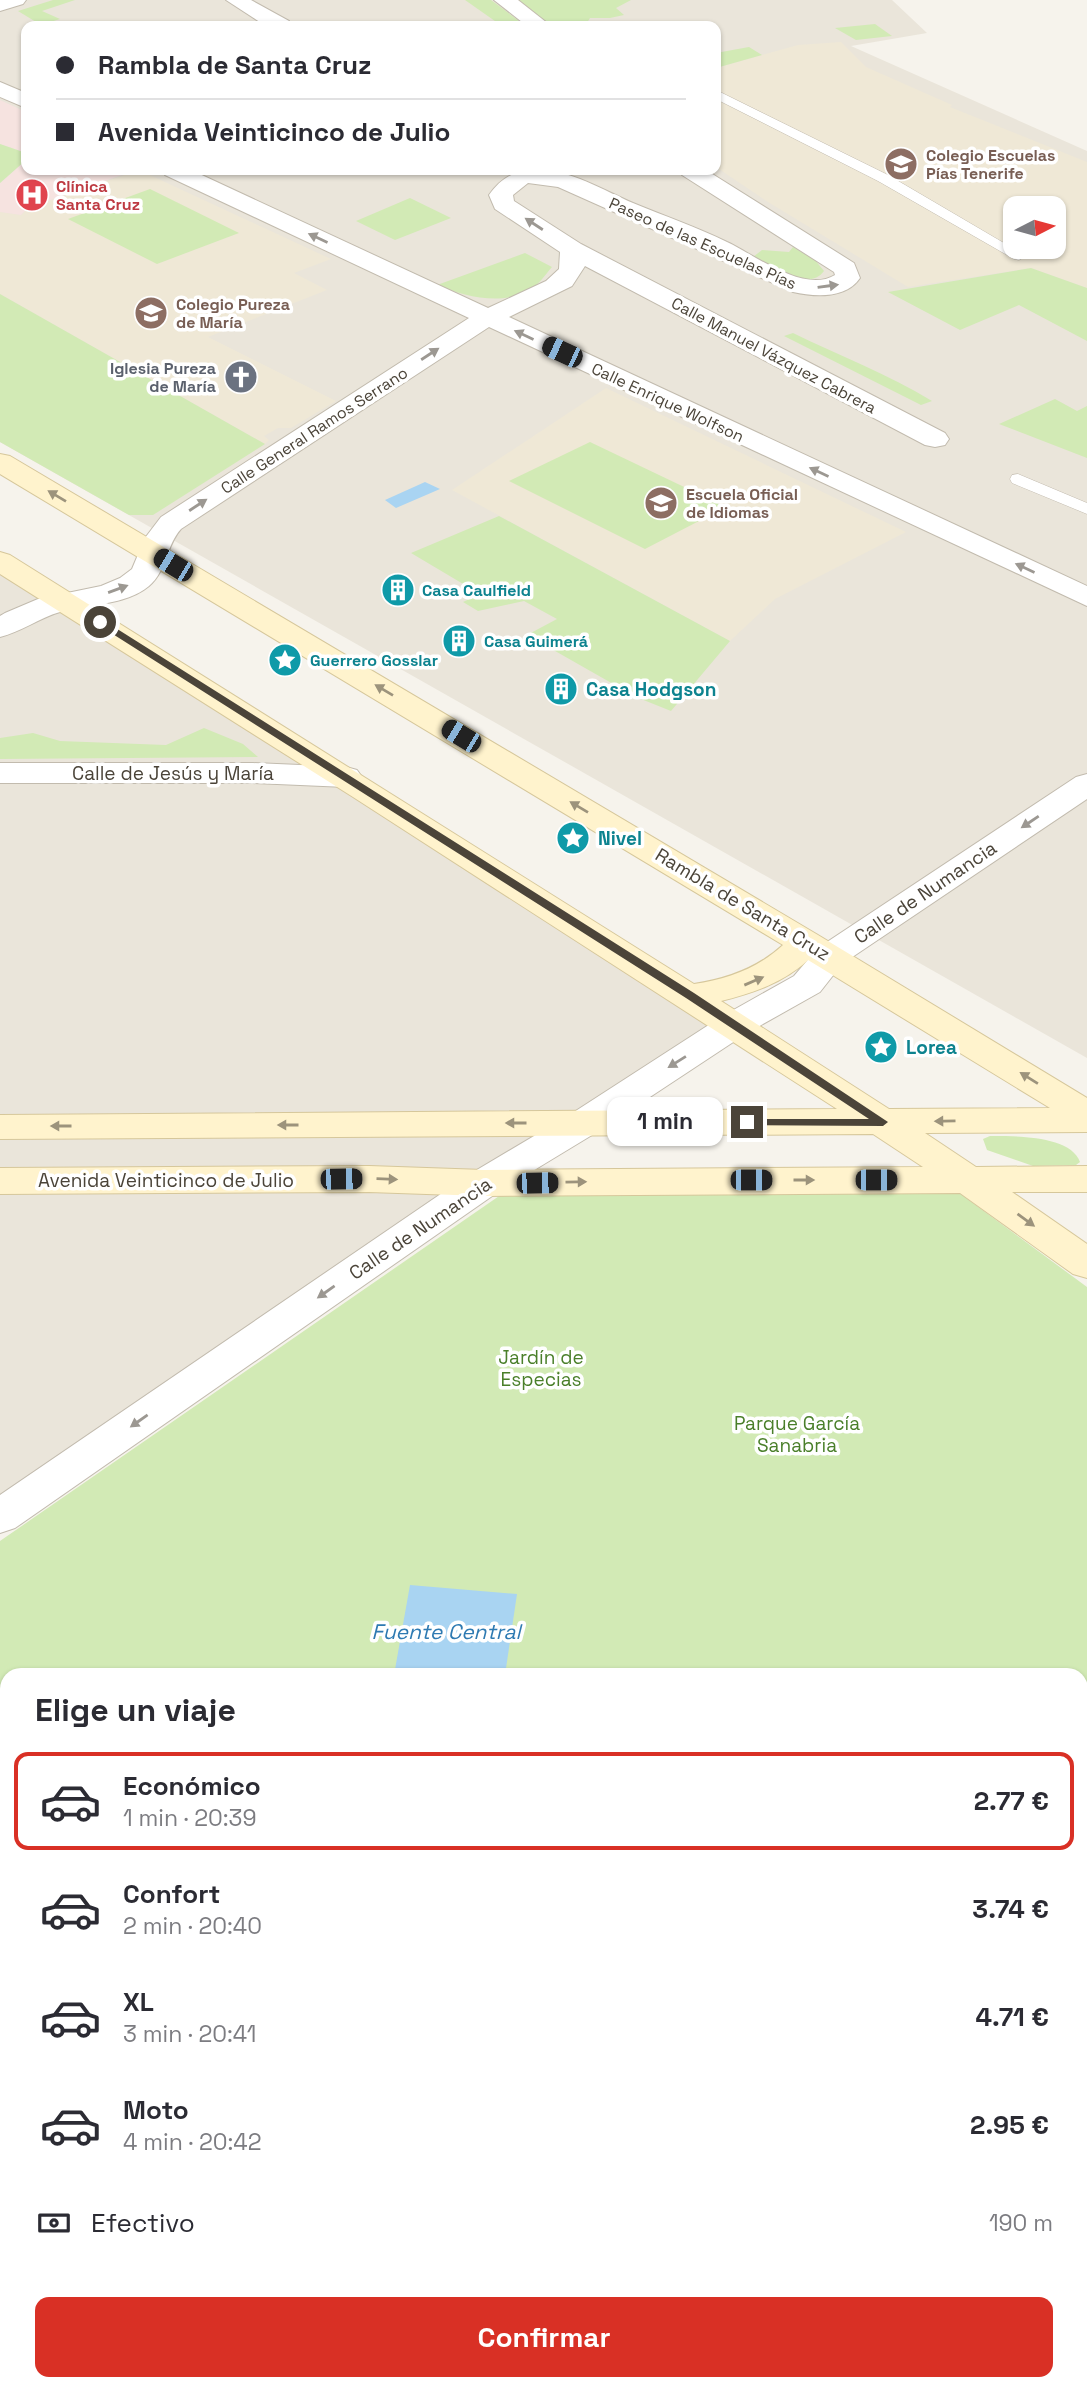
<!DOCTYPE html>
<html lang="es">
<head>
<meta charset="utf-8">
<style>
  body { margin:0; font-family:"Space Grotesk",sans-serif; background:#f7f7f7; color:#2b2b33; height:100vh; display:flex; flex-direction:column; font-size:26px; white-space:nowrap }
  * { box-sizing:border-box; margin:0 }
  p { font-size:23px; color:#7c7c81 }
  .icon { flex:none; width:38px; height:38px; fill:none; stroke:currentColor; stroke-width:2; stroke-linecap:round; stroke-linejoin:round }
  .map { position:relative; flex:1; overflow:hidden }
  .panel { position:absolute; left:0px; top:1668px; width:1088px; height:723px; display:flex; flex-direction:column; background:#fff; border-radius:21px 21px 0 0; box-shadow:0 2px 5px #0004 }
  .panel>* { flex:none }
  .hud { position:absolute; left:21px; top:21px; width:700px; height:154px; border-radius:14px; box-shadow:0 2px 5px #0004; display:grid; align-content:center; height:154px; padding:0 35px; background:#fff }
  .needle { width:46px; rotate:84deg }
  .controls { position:absolute; left:1003px; top:196px; display:grid; gap:14px }
  .controls a { display:grid; place-items:center; width:63px; height:63px; border-radius:14px; background:#fff; box-shadow:0 2px 5px #0004; font-size:35px }
  .end { position:absolute; width:32px; height:32px; margin:-16px; border:9px solid #4b4439; background:#fff; box-shadow:0 0 0 4px #fff }
  .from { border-radius:50% }
  .bubble { position:absolute; height:49px; border-radius:14px; background:#fff; box-shadow:0 2px 5px #0004; font-size:23px; font-weight:700; line-height:49px; text-align:center }
  .car { position:absolute; width:21px; height:42px; margin:-21px -10px; border-radius:9px; box-shadow:0 0 5px 2px #0007; background:linear-gradient(#222 24%,#8ab4d8 0 40%,#222 0 76%,#8ab4d8 0 86%,#222 0) }
  .hud b { display:flex; align-items:center; gap:24px; height:66px; font-size:26px }
  .hud b+b { border-top:2px solid #e1e1e2 }
  .hud i { width:18px; height:18px; background:#2b2b33 }
  ul { padding:0; list-style:none }
  li { display:flex; align-items:center; gap:21px; height:98px; margin:0 14px 10px; padding:0 21px; border:4px solid transparent; border-radius:14px }
  li div { flex:1 }
  li b { display:block; font-size:26px }
  li em { font-style:normal; font-weight:700 }
  li.selected { border-color:#d93025 }
  li>.icon { width:63px; height:63px; stroke-width:1.5 }
  h2 { padding:0 35px; font-size:32px; line-height:84px }
  .pay { display:flex; align-items:center; gap:18px; height:77px; padding:0 35px; font-size:26px }
  .pay p { margin-inline-start:auto }
  .primary-button { display:flex; gap:14px; margin-top:auto; padding:14px 35px }
  .primary-button a { flex:1; height:80px; border-radius:14px; background:#d93025; color:#fff; font-size:28px; font-weight:700; line-height:80px; text-align:center }
  .map>svg:first-child { display:block }
  .residential { fill:#eae5da; fill-rule:evenodd }
  .education { fill:#efe8d6; fill-rule:evenodd }
  .medical { fill:#f6e3e0 }
  .green { fill:#d2eab5; fill-rule:evenodd }
  .water { fill:#a9d4f2 }
  .lines { fill:none; stroke-linecap:round; stroke-linejoin:round }
  .lane-casing { stroke:#c2bbae; stroke-width:1 }
  .street-casing { stroke:#c2bbae; stroke-width:2 }
  .secondary-casing { stroke:#d6c79b; stroke-width:2 }
  .lane { fill:#fff; fill-rule:evenodd }
  .street { fill:#fff; fill-rule:evenodd }
  .secondary { fill:#fff3cd; fill-rule:evenodd }
  .oneway { fill:#9c9892 }
  .oneway2 { fill:#9c937c }
  .route { fill:#4b4439 }
  .labels { text-anchor:middle; stroke-width:7; stroke-linejoin:round; paint-order:stroke }
  .far-education-label { font-size:16px; font-weight:bold; fill:#785e54; stroke:#fff; text-anchor:start }
  .far-health-label { font-size:16px; font-weight:bold; fill:#be3a42; stroke:#fff; text-anchor:start }
  .far-street-label { font-size:16px; fill:#4b4439; stroke:#fff }
  .far-worship-label { font-size:16px; font-weight:bold; fill:#5b616d; stroke:#fff; text-anchor:end }
  .far-culture-label { font-size:16px; font-weight:bold; fill:#0d838f; stroke:#fff; text-anchor:start }
  .culture-label { font-size:19px; font-weight:bold; fill:#0d838f; stroke:#fff; text-anchor:start }
  .street-label { font-size:19px; fill:#4b4439; stroke:#fff }
  .park-label { font-size:19px; fill:#4a7f2a; stroke:#fff }
  .water-label { font-size:21px; font-style:italic; fill:#2e7ab2; stroke:#fff }
</style>
</head>
<body>
<div class="map">
<svg width="1087" height="2390" viewBox="0 0 1087 2390">
  <rect width="100%" height="100%" fill="#f6f3ec"/>
  <g class="residential">
    <path d="M0,0H892L927,33L851,46L1087,151V1058L0,442ZM26,26H716V170H26ZM1015,208H1054V247H1015Z"/>
    <polygon points="0,561 734,1025 0,1517"/>
  </g>
  <g class="education">
    <path d="M841,42L866,67L952,105L950,107L1087,162V288L1031,268L908,287L768,202L716,167V68L798,45ZM1015,208H1054V247H1015Z"/>
    <polygon points="139,170 331,259 294,273 327,290 208,337 336,401 291,428 278,428 264,436 269,440 265,444 0,294 0,212 21,215 28,208"/>
    <polygon points="606,388 906,532 775,599 730,641 452,490"/>
  </g>
  <g class="medical">
    <polygon points="0,100 26,112 26,153 0,144"/>
    <polygon points="26,160 26,170 136,170 28,208 21,215 0,212 0,183"/>
  </g>
  <g class="green">
    <polygon points="53,0 75,0 42,11 60,19 41,25 18,11"/>
    <polygon points="465,0 491,0 526,26 502,26"/>
    <polygon points="516,0 631,0 616,8 624,15 610,18 590,18 585,26 548,26"/>
    <polygon points="875,24 892,36 856,40 835,28"/>
    <polygon points="749,47 762,55 716,68 716,53"/>
    <polygon points="0,144 26,153 26,160 0,183"/>
    <polygon points="150,189 239,233 157,264 68,219"/>
    <polygon points="410,198 451,218 395,240 356,221"/>
    <path d="M793,247L815,260L824,271C808,293 772,266 753,257L762,250L789,252Z"/>
    <path d="M525,253L552,267C545,275 538,286 528,291C500,306 464,296 437,285Z"/>
    <polygon points="1031,268 1087,288 1087,341 1019,305 960,330 888,292"/>
    <polygon points="0,294 265,444 153,515 129,515 0,442"/>
    <path d="M793,333C840,356 888,374 932,401L921,405L784,336Z"/>
    <polygon points="1055,399 1077,411 1087,406 1087,458 999,424"/>
    <polygon points="590,442 726,507 645,549 509,481"/>
    <polygon points="499,516 730,641 671,711 636,697 527,635 557,619 524,601 478,611 463,602 480,594 411,553"/>
    <polygon points="204,728 243,744 258,757 0,759 0,738 33,733 60,741 166,745"/>
    <path d="M990,1136C1013,1136 1071,1135 1080,1162L1076,1165L1033,1166L987,1150L983,1139Z"/>
    <path d="M958,1192L1087,1287V2390H0V1541L502,1194ZM7,1675H1082V2384H7Z"/>
  </g>
  <g class="water">
    <polygon points="425,482 440,489 396,508 385,500"/>
    <polygon points="410,1585 517,1594 505,1675 394,1675"/>
  </g>
  <g class="lines">
    <defs>
      <g id="lane">
        <polygon points="716,90 888,175 1026,256 1019,260 1014,259 878,181 716,99"/>
        <polygon points="1018,474 1087,503 1087,514 1012,483 1010,479 1012,475"/>
      </g>
      <g id="street">
        <polygon points="0,0 26,0 23,4 0,11"/>
        <polygon points="226,0 251,0 289,21 292,26 266,26"/>
        <polygon points="494,0 518,0 551,26 527,26"/>
        <polygon points="0,82 26,93 26,108 0,97"/>
        <path d="M161,170H191L488,308L546,281L559,269L560,252L495,209L489,195C526,142 589,184 633,203C664,216 697,227 727,242C755,255 804,294 835,275L834,272L682,175L678,170H706L854,263L860,278C846,299 815,297 793,292L558,187L528,183L513,195L514,201L581,244L945,433L949,439L945,445L935,447L925,445L585,266L572,286L509,317L1087,586V606L489,327L181,529C166,545 167,571 149,586C125,606 89,603 60,612C39,618 21,632 0,637V616L5,613L38,599L101,586L120,578L132,569L145,538L161,517L469,318L165,175Z"/>
        <polygon points="0,763 253,763 346,767 357,770 362,777 357,784 346,787 253,783 0,783"/>
        <polygon points="1087,774 1087,799 842,964 820,992 747,1033 597,1132 498,1192 15,1528 0,1533 0,1495 470,1174 571,1114 721,1017 794,976 818,948 1076,777"/>
      </g>
      <path id="secondary" d="M0,454L10,456L818,935L1087,1098V1132L925,1133L976,1167L1087,1166V1192H1012L1087,1244V1278L1073,1274L960,1193L484,1196L369,1192L0,1194V1168L369,1166L484,1170L923,1167L873,1134L0,1139V1115L837,1109L353,797L0,574V552L10,555L694,984C728,979 758,968 783,945L0,474ZM808,960L1050,1108L889,1109L721,1001C753,993 783,983 808,960Z"/>
    </defs>
    <use href="#lane" class="lane-casing"/>
    <use href="#street" class="street-casing"/>
    <use href="#secondary" class="secondary-casing"/>
    <use href="#lane" class="lane"/>
    <use href="#street" class="street"/>
    <use href="#secondary" class="secondary"/>
  </g>
  <defs><path id="oneway-solid" d="M-6-.8H1V-3.2L6.5 0L1 3.2V.8H-6Z" transform="scale(1.75)"/></defs>
  <g class="oneway">
    <use href="#oneway-solid" transform="translate(534 224) rotate(-147)"/>
    <use href="#oneway-solid" transform="translate(318 238) rotate(-155)"/>
    <use href="#oneway-solid" transform="translate(828 286) rotate(-8)"/>
    <use href="#oneway-solid" transform="translate(524 335) rotate(-155)"/>
    <use href="#oneway-solid" transform="translate(430 354) rotate(-33)"/>
    <use href="#oneway-solid" transform="translate(819 472) rotate(-155)"/>
    <use href="#oneway-solid" transform="translate(198 505) rotate(-33)"/>
    <use href="#oneway-solid" transform="translate(1025 568) rotate(-155)"/>
    <use href="#oneway-solid" transform="translate(118 589) rotate(-20)"/>
    <use href="#oneway-solid" transform="translate(1030 822) rotate(146)"/>
    <use href="#oneway-solid" transform="translate(677 1062) rotate(148)"/>
    <use href="#oneway-solid" transform="translate(326 1292) rotate(145)"/>
    <use href="#oneway-solid" transform="translate(139 1421) rotate(145)"/>
  </g>
  <g class="oneway2">
    <use href="#oneway-solid" transform="translate(57 496) rotate(-149)"/>
    <use href="#oneway-solid" transform="translate(384 690) rotate(-149)"/>
    <use href="#oneway-solid" transform="translate(579 807) rotate(-149)"/>
    <use href="#oneway-solid" transform="translate(754 981) rotate(-23)"/>
    <use href="#oneway-solid" transform="translate(1029 1078) rotate(-148)"/>
    <use href="#oneway-solid" transform="translate(945 1121) rotate(179)"/>
    <use href="#oneway-solid" transform="translate(516 1123) rotate(180)"/>
    <use href="#oneway-solid" transform="translate(288 1125) rotate(180)"/>
    <use href="#oneway-solid" transform="translate(61 1126) rotate(180)"/>
    <use href="#oneway-solid" transform="translate(387 1179) rotate(2)"/>
    <use href="#oneway-solid" transform="translate(804 1180)"/>
    <use href="#oneway-solid" transform="translate(576 1182) rotate(-1)"/>
    <use href="#oneway-solid" transform="translate(1026 1220) rotate(36)"/>
  </g>
  <polygon class="route" points="97,620 103,620 694,993 888,1122 883,1126 743,1125 741,1122 747,1119 869,1119 686,998 97,624"/>
  <defs>
    <symbol id="school-disc" viewBox="-11 -11 22 22"><circle r="9.5" fill="#8d6e63" stroke="#fff"/><path d="M0-5L7-2L0 1L-7-2ZM-4 1L0 2.5L4 1V4Q0 6-4 4Z" fill="#fff"/></symbol>
    <symbol id="hospital-disc" viewBox="-11 -11 22 22"><circle r="9.5" fill="#e0444e" stroke="#fff"/><path d="M-5-5h3v3.5h4V-5h3V5h-3V1.5h-4V5h-3Z" fill="#fff"/></symbol>
    <symbol id="church-disc" viewBox="-11 -11 22 22"><circle r="9.5" fill="#6b7280" stroke="#fff"/><path d="M-1.2-6h2.4v3.5h3.3v2.4h-3.3V6h-2.4V-.1h-3.3v-2.4h3.3Z" fill="#fff"/></symbol>
    <symbol id="university-disc" viewBox="-11 -11 22 22"><circle r="9.5" fill="#8d6e63" stroke="#fff"/><path d="M0-5L7-2L0 1L-7-2ZM-4 1L0 2.5L4 1V4Q0 6-4 4Z" fill="#fff"/></symbol>
    <symbol id="building-disc" viewBox="-11 -11 22 22"><circle r="9.5" fill="#0f9aa8" stroke="#fff"/><path d="M-4-6H4V6H1V3H-1V6H-4ZM-2.5-4.3h1.7v1.8h-1.7ZM.8-4.3h1.7v1.8H.8ZM-2.5-1h1.7V.8h-1.7ZM.8-1h1.7V.8H.8Z" fill="#fff"/></symbol>
    <symbol id="sight-disc" viewBox="-11 -11 22 22"><circle r="9.5" fill="#0f9aa8" stroke="#fff"/><path d="M0-6L1.8-2.2L6-1.7L2.9 1.2L3.7 5.4L0 3.3L-3.7 5.4L-2.9 1.2L-6-1.7L-1.8-2.2Z" fill="#fff"/></symbol>
  </defs>
  <g fill-rule="evenodd">
    <use href="#school-disc" x="882" y="145" width="38" height="38"/>
    <use href="#hospital-disc" x="13" y="176" width="38" height="38"/>
    <use href="#school-disc" x="132" y="294" width="38" height="38"/>
    <use href="#church-disc" x="222" y="358" width="38" height="38"/>
    <use href="#university-disc" x="642" y="484" width="38" height="38"/>
    <use href="#building-disc" x="379" y="571" width="38" height="38"/>
    <use href="#building-disc" x="440" y="622" width="38" height="38"/>
    <use href="#sight-disc" x="266" y="641" width="38" height="38"/>
    <use href="#building-disc" x="542" y="670" width="38" height="38"/>
    <use href="#sight-disc" x="554" y="819" width="38" height="38"/>
    <use href="#sight-disc" x="862" y="1028" width="38" height="38"/>
  </g>
  <g class="labels">
    <g class="far-education-label">
      <text x="926" y="161">Colegio Escuelas<tspan x="926" dy="18">Pías Tenerife</tspan></text>
      <text x="176" y="310">Colegio Pureza<tspan x="176" dy="18">de María</tspan></text>
      <text x="686" y="500">Escuela Oficial<tspan x="686" dy="18">de Idiomas</tspan></text>
    </g>
    <g class="far-health-label">
      <text x="56" y="192">Clínica<tspan x="56" dy="18">Santa Cruz</tspan></text>
    </g>
    <g class="far-street-label">
      <text transform="translate(703 243) rotate(24)" y="6">Paseo de las Escuelas Pías</text>
      <text transform="translate(774 355) rotate(28)" y="6">Calle Manuel Vázquez Cabrera</text>
      <text transform="translate(668 402) rotate(25)" y="6">Calle Enrique Wolfson</text>
      <text transform="translate(314 430) rotate(-33)" y="6">Calle General Ramos Serrano</text>
    </g>
    <g class="far-worship-label">
      <text x="216" y="374">Iglesia Pureza<tspan x="216" dy="18">de María</tspan></text>
    </g>
    <g class="far-culture-label">
      <text x="422" y="596">Casa Caulfield</text>
      <text x="484" y="647">Casa Guimerá</text>
      <text x="310" y="666">Guerrero Gosslar</text>
    </g>
    <g class="culture-label">
      <text x="586" y="696">Casa Hodgson</text>
      <text x="598" y="845">Nivel</text>
      <text x="906" y="1054">Lorea</text>
    </g>
    <g class="street-label">
      <text x="173" y="780">Calle de Jesús y María</text>
      <text transform="translate(925 892) rotate(-34)" y="7">Calle de Numancia</text>
      <text transform="translate(743 904) rotate(31)" y="7">Rambla de Santa Cruz</text>
      <text x="166" y="1187">Avenida Veinticinco de Julio</text>
      <text transform="translate(420 1228) rotate(-34)" y="7">Calle de Numancia</text>
    </g>
    <g class="park-label">
      <text x="541" y="1364">Jardín de<tspan x="541" dy="22">Especias</tspan></text>
      <text x="797" y="1430">Parque García<tspan x="797" dy="22">Sanabria</tspan></text>
    </g>
    <g class="water-label">
      <text x="446" y="1639">Fuente Central</text>
    </g>
  </g>
</svg>
<div class="controls">
<a><svg class="needle" viewBox="-14 -14 28 28"><path d="M0-13l5 13h-10z" fill="#e53935"/><path d="M0 13l5-13h-10z" fill="#7c7c81"/></svg></a>
</div>
<i class="end from" style="left:100px;top:622px"></i>
<i class="end" style="left:747px;top:1122px"></i>
<div class="bubble" style="left:607px;top:1097px;width:116px">1 min</div>
<i class="car" style="left:562px;top:352px;rotate:295deg"></i>
<i class="car" style="left:173px;top:565px;rotate:301deg"></i>
<i class="car" style="left:461px;top:736px;rotate:301deg"></i>
<i class="car" style="left:341px;top:1179px;rotate:89deg"></i>
<i class="car" style="left:751px;top:1180px;rotate:90deg"></i>
<i class="car" style="left:876px;top:1180px;rotate:90deg"></i>
<i class="car" style="left:537px;top:1183px;rotate:89deg"></i>
<div class="hud">
<b><i class="from"></i>Rambla de Santa Cruz</b>
<b><i></i>Avenida Veinticinco de Julio</b>
</div>
<section class="panel">
<h2>Elige un viaje</h2>
<ul>
<li class="selected"><svg class="icon" aria-label="car" viewBox="0 0 24 24"><path d="M5 17H2v-5l4-1 3-4h7l3 4 3 1v5h-3M9 17h6M6 11h13"/><circle cx="7" cy="17" r="2"/><circle cx="17" cy="17" r="2"/></svg><div><b>Económico</b><p>1 min · 20:39</p></div><em>2.77 €</em></li>
<li><svg class="icon" aria-label="car" viewBox="0 0 24 24"><path d="M5 17H2v-5l4-1 3-4h7l3 4 3 1v5h-3M9 17h6M6 11h13"/><circle cx="7" cy="17" r="2"/><circle cx="17" cy="17" r="2"/></svg><div><b>Confort</b><p>2 min · 20:40</p></div><em>3.74 €</em></li>
<li><svg class="icon" aria-label="car" viewBox="0 0 24 24"><path d="M5 17H2v-5l4-1 3-4h7l3 4 3 1v5h-3M9 17h6M6 11h13"/><circle cx="7" cy="17" r="2"/><circle cx="17" cy="17" r="2"/></svg><div><b>XL</b><p>3 min · 20:41</p></div><em>4.71 €</em></li>
<li><svg class="icon" aria-label="car" viewBox="0 0 24 24"><path d="M5 17H2v-5l4-1 3-4h7l3 4 3 1v5h-3M9 17h6M6 11h13"/><circle cx="7" cy="17" r="2"/><circle cx="17" cy="17" r="2"/></svg><div><b>Moto</b><p>4 min · 20:42</p></div><em>2.95 €</em></li>
</ul>
<div class="pay"><svg class="icon" aria-label="cash" viewBox="0 0 24 24"><path d="M3 7h18v10H3z"/><circle cx="12" cy="12" r="2"/></svg>Efectivo<p>190 m</p></div>
<div class="primary-button"><a>Confirmar</a></div>
</section>
</div>
</body>
</html>
